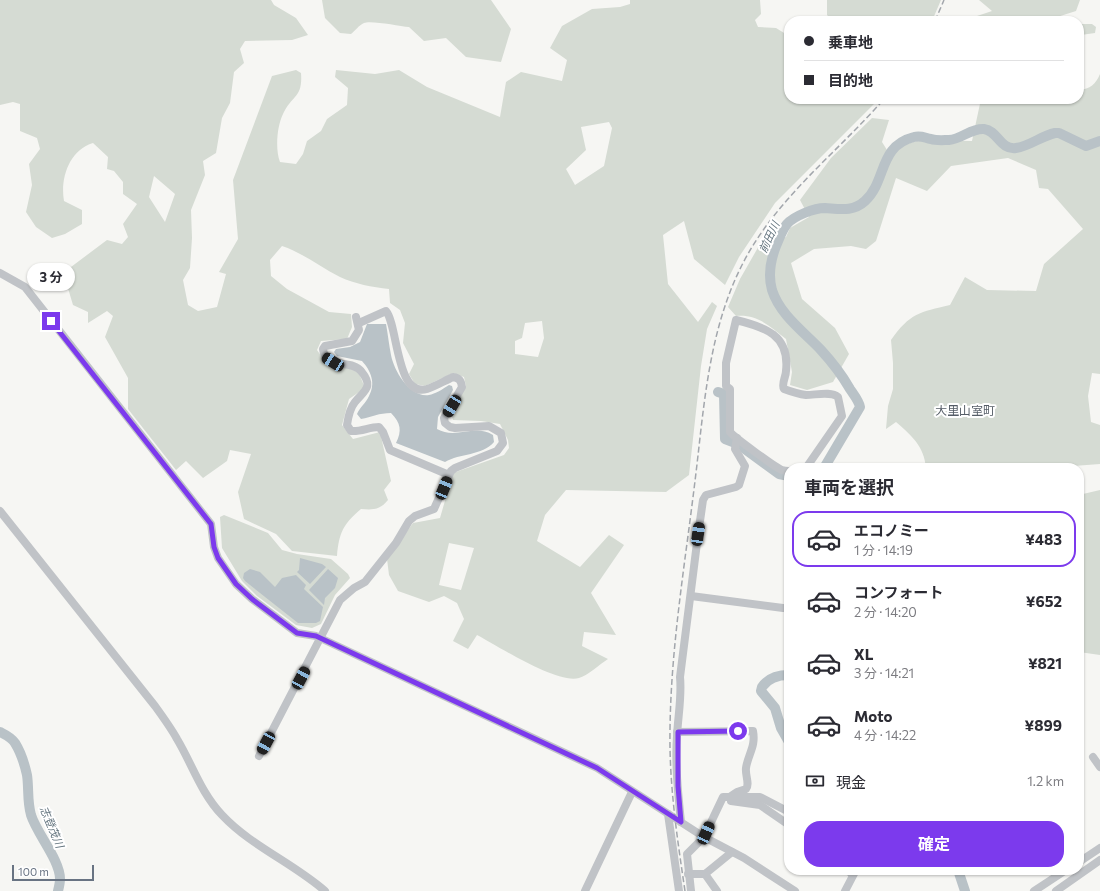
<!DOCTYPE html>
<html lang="ja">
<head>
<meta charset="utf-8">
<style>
  body { margin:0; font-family:Commissioner,"Noto Sans JP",sans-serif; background:#f7f7f7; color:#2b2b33; height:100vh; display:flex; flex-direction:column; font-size:15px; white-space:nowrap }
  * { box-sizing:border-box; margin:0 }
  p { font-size:13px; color:#7c7c81 }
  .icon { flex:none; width:22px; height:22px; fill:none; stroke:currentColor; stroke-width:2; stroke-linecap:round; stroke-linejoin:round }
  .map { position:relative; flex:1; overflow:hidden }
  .drawer { position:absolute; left:784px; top:463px; width:300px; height:412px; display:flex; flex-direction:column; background:#fff; border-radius:16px; box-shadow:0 1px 3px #0004 }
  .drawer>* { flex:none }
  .hud { position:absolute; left:784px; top:16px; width:300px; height:88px; border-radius:16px; box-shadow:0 1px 3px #0004; display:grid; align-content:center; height:88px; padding:0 20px; background:#fff }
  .scale { position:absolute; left:12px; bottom:10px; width:82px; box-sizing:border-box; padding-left:4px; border:2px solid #687382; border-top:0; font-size:11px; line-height:14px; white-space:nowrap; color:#687382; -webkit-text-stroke:3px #fff; paint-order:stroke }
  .end { position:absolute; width:18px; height:18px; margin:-9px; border:5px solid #7c3aed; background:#fff; box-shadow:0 0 0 2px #fff }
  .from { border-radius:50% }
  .bubble { position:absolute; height:28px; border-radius:14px; background:#fff; box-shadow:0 1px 3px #0004; font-size:13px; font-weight:700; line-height:28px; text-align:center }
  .car { position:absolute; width:12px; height:24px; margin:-12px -6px; border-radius:5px; box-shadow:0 0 3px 1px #0007; background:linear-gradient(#222 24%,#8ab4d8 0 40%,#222 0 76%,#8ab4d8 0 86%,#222 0) }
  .hud b { display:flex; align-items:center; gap:14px; height:38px; font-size:15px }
  .hud b+b { border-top:1px solid #e1e1e2 }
  .hud i { width:10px; height:10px; background:#2b2b33 }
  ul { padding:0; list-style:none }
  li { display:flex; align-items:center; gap:12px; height:56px; margin:0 8px 6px; padding:0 12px; border:2px solid transparent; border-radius:16px }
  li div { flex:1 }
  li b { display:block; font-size:15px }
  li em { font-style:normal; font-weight:700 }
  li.selected { border-color:#7c3aed }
  li>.icon { width:36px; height:36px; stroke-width:1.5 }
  h2 { padding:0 20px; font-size:18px; line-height:48px }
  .pay { display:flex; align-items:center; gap:10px; height:44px; padding:0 20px; font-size:15px }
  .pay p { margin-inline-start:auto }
  .button { display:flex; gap:8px; margin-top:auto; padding:8px 20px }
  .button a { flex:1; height:46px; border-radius:16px; background:#7c3aed; color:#fff; font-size:16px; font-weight:700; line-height:46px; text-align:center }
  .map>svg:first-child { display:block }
  .green { fill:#d5dbd3; fill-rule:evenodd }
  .water { fill:#b9c2c7 }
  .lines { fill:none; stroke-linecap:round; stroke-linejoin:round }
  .river { stroke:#b9c2c7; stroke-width:10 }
  .minor { stroke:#c0c3c7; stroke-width:8 }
  .rail { stroke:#a2a6ac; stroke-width:1.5; stroke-dasharray:6 3; stroke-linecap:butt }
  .route { stroke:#7c3aed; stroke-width:5 }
  .labels { text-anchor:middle; stroke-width:4; stroke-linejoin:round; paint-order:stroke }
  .water-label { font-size:11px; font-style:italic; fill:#63747e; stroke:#fff }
  .quarter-label { font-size:12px; fill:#555d67; stroke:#fff }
</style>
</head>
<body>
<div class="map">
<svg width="1100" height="891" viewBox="0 0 1100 891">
  <rect width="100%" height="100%" fill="#f6f6f3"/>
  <g class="green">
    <path d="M0,0H271L274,5L296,18L308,35L292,40L245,41L240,49L244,63L234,72L230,103L222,118L216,153L203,161L205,175L191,210L192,238L190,268L183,280L188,305L198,311L217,307L226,274L219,272L238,239L233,180L272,76L296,70L301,73C303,98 292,95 283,114C277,126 275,149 280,162L296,164L303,154L307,141L321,131L327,119L347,105L348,88L335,77L336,70L375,74L399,70L427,87L500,117L506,82L521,72L562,81L567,60L550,48L562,26L592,9L620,7L630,4V0H760L761,14L755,20L758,27L776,28L789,36V99H879L775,203L739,257L725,285L694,259L684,221L663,235L668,284L698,322L712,302L717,306L707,329L701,366L689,475L666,492L566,490L545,515L537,541L580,567L609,535L624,545L591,593L616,635L584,632L582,646L608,659C600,664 587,676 579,678C556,684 498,646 477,635L468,649L453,641L464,619L457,603L444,596L429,602L398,591L389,575L387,559L413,523L440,518L453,473L504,455L509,448L508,440L500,424L481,421L453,420L451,413L466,386L464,377L453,373L425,386L415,384L409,374L414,364L403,343L405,323L400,310L390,303L389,289C372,287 355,284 340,277C320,267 303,253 282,246L270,260L271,276L287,289L329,312L351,314L352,327L347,339L321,341L317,350L326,363L358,371L365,388L349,399L342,425L353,439L380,432L391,481L384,490L388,500C380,510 373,510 361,509C343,524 339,533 337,556L292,551L276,534L244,519L238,492L251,454L230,450L227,461L203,478L186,461L176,470L128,409V378L105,337L113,316L107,311L88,323V312L73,305L67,285L71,267L107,240L122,244L128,237L123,224L137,204L123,194V182L114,171L107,169L108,157L93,143C69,150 60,179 64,201L82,210V224L65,234L52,238L36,227L26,212L32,185L29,164L40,149L37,138L20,131V104L13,102L0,105ZM609,122L612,128L604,166L575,185L566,169L586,150L581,127ZM154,176L175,194L165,222L149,197ZM542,321L544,338L538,357L515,354V341L522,338L525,323ZM449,543L474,548L461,590L439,585Z"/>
    <path d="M322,0H491L511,29L501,62L466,57L446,38L424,41L409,27C399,26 370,20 364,23C359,25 355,31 351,34L340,33L325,18Z"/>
    <polygon points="827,0 941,0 932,21 833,21 827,15"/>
    <polygon points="979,0 1080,0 1076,11 1054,18 1054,21 967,21 968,19 992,11"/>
    <polygon points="1079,24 1092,24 1096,27 1095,33 1081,35 1079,37"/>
    <path d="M1100,74V374L1092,373L1088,396L1091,422L1100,425V464L1047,468H926C924,446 912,436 896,422L886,429L888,406L893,389V363L891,340C910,313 920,312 950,305L965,277L987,290L1036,291L1044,264L1083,229L1048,189L1039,188L1036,170L1008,158L951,166L927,191L896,178L876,241L866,249L851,246L814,249L791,263L802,299L835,328L849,354L833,382L807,390L790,385L792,372L786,339C770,326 757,314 736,316L728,307L740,279L760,244L786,237L790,228L809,217L800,200L831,158L872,118L889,120L882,142L887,150L920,140L972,141L981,99H1079V90C1090,89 1096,84 1100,74Z"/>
    <polygon points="1100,490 1100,655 1079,652 1079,497 1083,494"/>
    <polygon points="224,515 268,533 282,550 297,554 331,559 348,574 350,578 335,595 321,624 312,628 296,625 257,596 242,581 222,548 220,517"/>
  </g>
  <g class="water">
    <path d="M367,324H386C388,335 389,345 391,355C394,371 410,398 429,395C435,394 443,389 449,385L452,386L453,390L438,417L437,429C456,440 474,423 493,435L494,442C482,456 460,453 445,462L396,443C402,431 401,423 391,413C379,413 372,417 361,419L357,414C360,407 366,403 369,396C376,383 371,371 362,361L337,356L334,352L336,349L350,347L360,342Z"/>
    <polygon points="300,558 322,564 326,567 310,584 297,572 299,570"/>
    <polygon points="250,569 260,572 275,587 282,578 296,575 306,585 304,589 323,607 320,621 316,623 298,623 245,581 243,578 244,573"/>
    <polygon points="328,569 338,578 335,588 325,598 324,605 309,590"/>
  </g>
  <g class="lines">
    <g class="river">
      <polyline points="718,392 724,394 725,439 738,444 779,474 789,476"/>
      <path d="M824,468L860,407C859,401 854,395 850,389C842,375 832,362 821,350C804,332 780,315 772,290C768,276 771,259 776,246C779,239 782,230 787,224C794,216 814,208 825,208C840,209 853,212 865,201C887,181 878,146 914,137C921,135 925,138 931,139C937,141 944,140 949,140C962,139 971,128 984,129C998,131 1000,150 1016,148C1030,146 1041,136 1055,133H1059L1086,146L1100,141"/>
      <path d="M789,675C778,675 768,678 762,687L761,691L775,708L781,728L789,742"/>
      <path d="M0,732C6,735 11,737 15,743C20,751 25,766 27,775C29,788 27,801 31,815C37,834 60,860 60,879C60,883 59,887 58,891"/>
      <polyline points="958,870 965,891"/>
    </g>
    <g class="minor">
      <polyline points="0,273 25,287 211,524 214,547 218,558 236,584 252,599 297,633 316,636 597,768 704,837 744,858 795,891"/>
      <path d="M356,317L359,330L352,341L325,346L323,349C325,370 352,359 361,371C374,387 365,390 355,402C350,408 348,418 347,425L351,431C361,432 369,427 379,427L383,432L390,450L449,475"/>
      <path d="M789,471C787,471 785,471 782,470C776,468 734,437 730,432V389L726,386V363L736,320C765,327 790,335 786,371C786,377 781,384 784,389C792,392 798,394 806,395C816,395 831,391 838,397L842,416L806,468"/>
      <path d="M0,511L155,706C163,717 171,728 177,739C192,764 201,793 222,815C251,846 293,863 325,891"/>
      <polyline points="691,596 783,608"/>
      <path d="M677,732L753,731C756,747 748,754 746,768C745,775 750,784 746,789L737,792L731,796"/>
      <path d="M259,756L340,600L354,588L365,582L396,543L409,521L415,516L434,509L451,471L455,468L497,451L503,443L501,433L489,426L455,428L450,427L445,423L444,418L462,387C461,380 459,378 453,377C444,381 436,386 427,389C396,398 398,325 386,311L359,323"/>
      <polyline points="1093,757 1100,767"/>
      <polyline points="731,801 760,805 789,825"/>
      <polyline points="668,814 679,891"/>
      <path d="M681,822C678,793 675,764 677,736C678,716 682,696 680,677L698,535L703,500L706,495L736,487L739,485L745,466L735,449L737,438"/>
      <polyline points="1079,862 1100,848"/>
      <polyline points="846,870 853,874"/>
      <polyline points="688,874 705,874 732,852"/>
      <polyline points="705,874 717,891"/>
      <polyline points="585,891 632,792"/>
      <polyline points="691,891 687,854 704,837 723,797 760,797 789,812"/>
      <polyline points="845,891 856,870"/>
      <polyline points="1034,891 1066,870"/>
      <polyline points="1056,891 1100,860"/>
    </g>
    <g class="rail">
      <polyline points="935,21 944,0"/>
      <path d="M685,891C677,837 669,784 670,729C671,646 685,564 695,481C704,408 708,332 742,265C776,198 836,154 884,99"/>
    </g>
  </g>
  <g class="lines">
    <polyline class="route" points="51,321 211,524 214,547 218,558 236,584 252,599 297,633 316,636 597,768 681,822 678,786 678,732 738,731"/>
  </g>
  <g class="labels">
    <g class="water-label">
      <text transform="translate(769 237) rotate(-65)" y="4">前田川</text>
      <text transform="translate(52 827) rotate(67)" y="4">志登茂川</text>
    </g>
    <g class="quarter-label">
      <text x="965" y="415">大里山室町</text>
    </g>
  </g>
</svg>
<div class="scale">100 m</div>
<i class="end from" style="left:738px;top:731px"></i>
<i class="end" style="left:51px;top:321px"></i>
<div class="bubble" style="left:27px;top:263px;width:48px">3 分</div>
<i class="car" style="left:333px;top:362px;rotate:302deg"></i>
<i class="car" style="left:452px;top:406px;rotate:211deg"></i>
<i class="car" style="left:444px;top:488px;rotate:22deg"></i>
<i class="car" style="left:698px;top:534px;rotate:8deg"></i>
<i class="car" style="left:301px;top:678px;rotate:28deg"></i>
<i class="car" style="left:266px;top:743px;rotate:208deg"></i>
<i class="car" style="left:706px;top:833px;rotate:24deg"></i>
<div class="hud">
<b><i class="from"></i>乗車地</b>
<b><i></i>目的地</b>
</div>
<section class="drawer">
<h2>車両を選択</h2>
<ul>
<li class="selected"><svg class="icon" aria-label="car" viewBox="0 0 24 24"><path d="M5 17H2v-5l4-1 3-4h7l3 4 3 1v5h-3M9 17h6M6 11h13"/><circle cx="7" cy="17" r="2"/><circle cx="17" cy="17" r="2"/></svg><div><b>エコノミー</b><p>1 分 · 14:19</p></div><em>¥483</em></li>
<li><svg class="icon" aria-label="car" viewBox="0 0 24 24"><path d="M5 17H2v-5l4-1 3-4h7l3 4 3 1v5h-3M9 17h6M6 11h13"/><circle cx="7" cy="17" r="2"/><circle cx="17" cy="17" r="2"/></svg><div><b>コンフォート</b><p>2 分 · 14:20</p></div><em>¥652</em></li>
<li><svg class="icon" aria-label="car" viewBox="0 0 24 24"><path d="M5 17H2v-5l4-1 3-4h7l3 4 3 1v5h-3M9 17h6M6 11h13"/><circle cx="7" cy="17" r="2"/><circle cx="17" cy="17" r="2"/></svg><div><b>XL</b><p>3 分 · 14:21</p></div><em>¥821</em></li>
<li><svg class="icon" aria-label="car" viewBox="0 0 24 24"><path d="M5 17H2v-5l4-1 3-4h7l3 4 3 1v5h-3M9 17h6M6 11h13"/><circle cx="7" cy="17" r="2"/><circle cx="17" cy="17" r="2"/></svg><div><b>Moto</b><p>4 分 · 14:22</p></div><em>¥899</em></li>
</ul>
<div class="pay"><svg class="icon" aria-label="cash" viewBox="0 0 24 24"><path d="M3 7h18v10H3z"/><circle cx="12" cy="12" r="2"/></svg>現金<p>1.2 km</p></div>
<div class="button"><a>確定</a></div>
</section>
</div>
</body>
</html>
